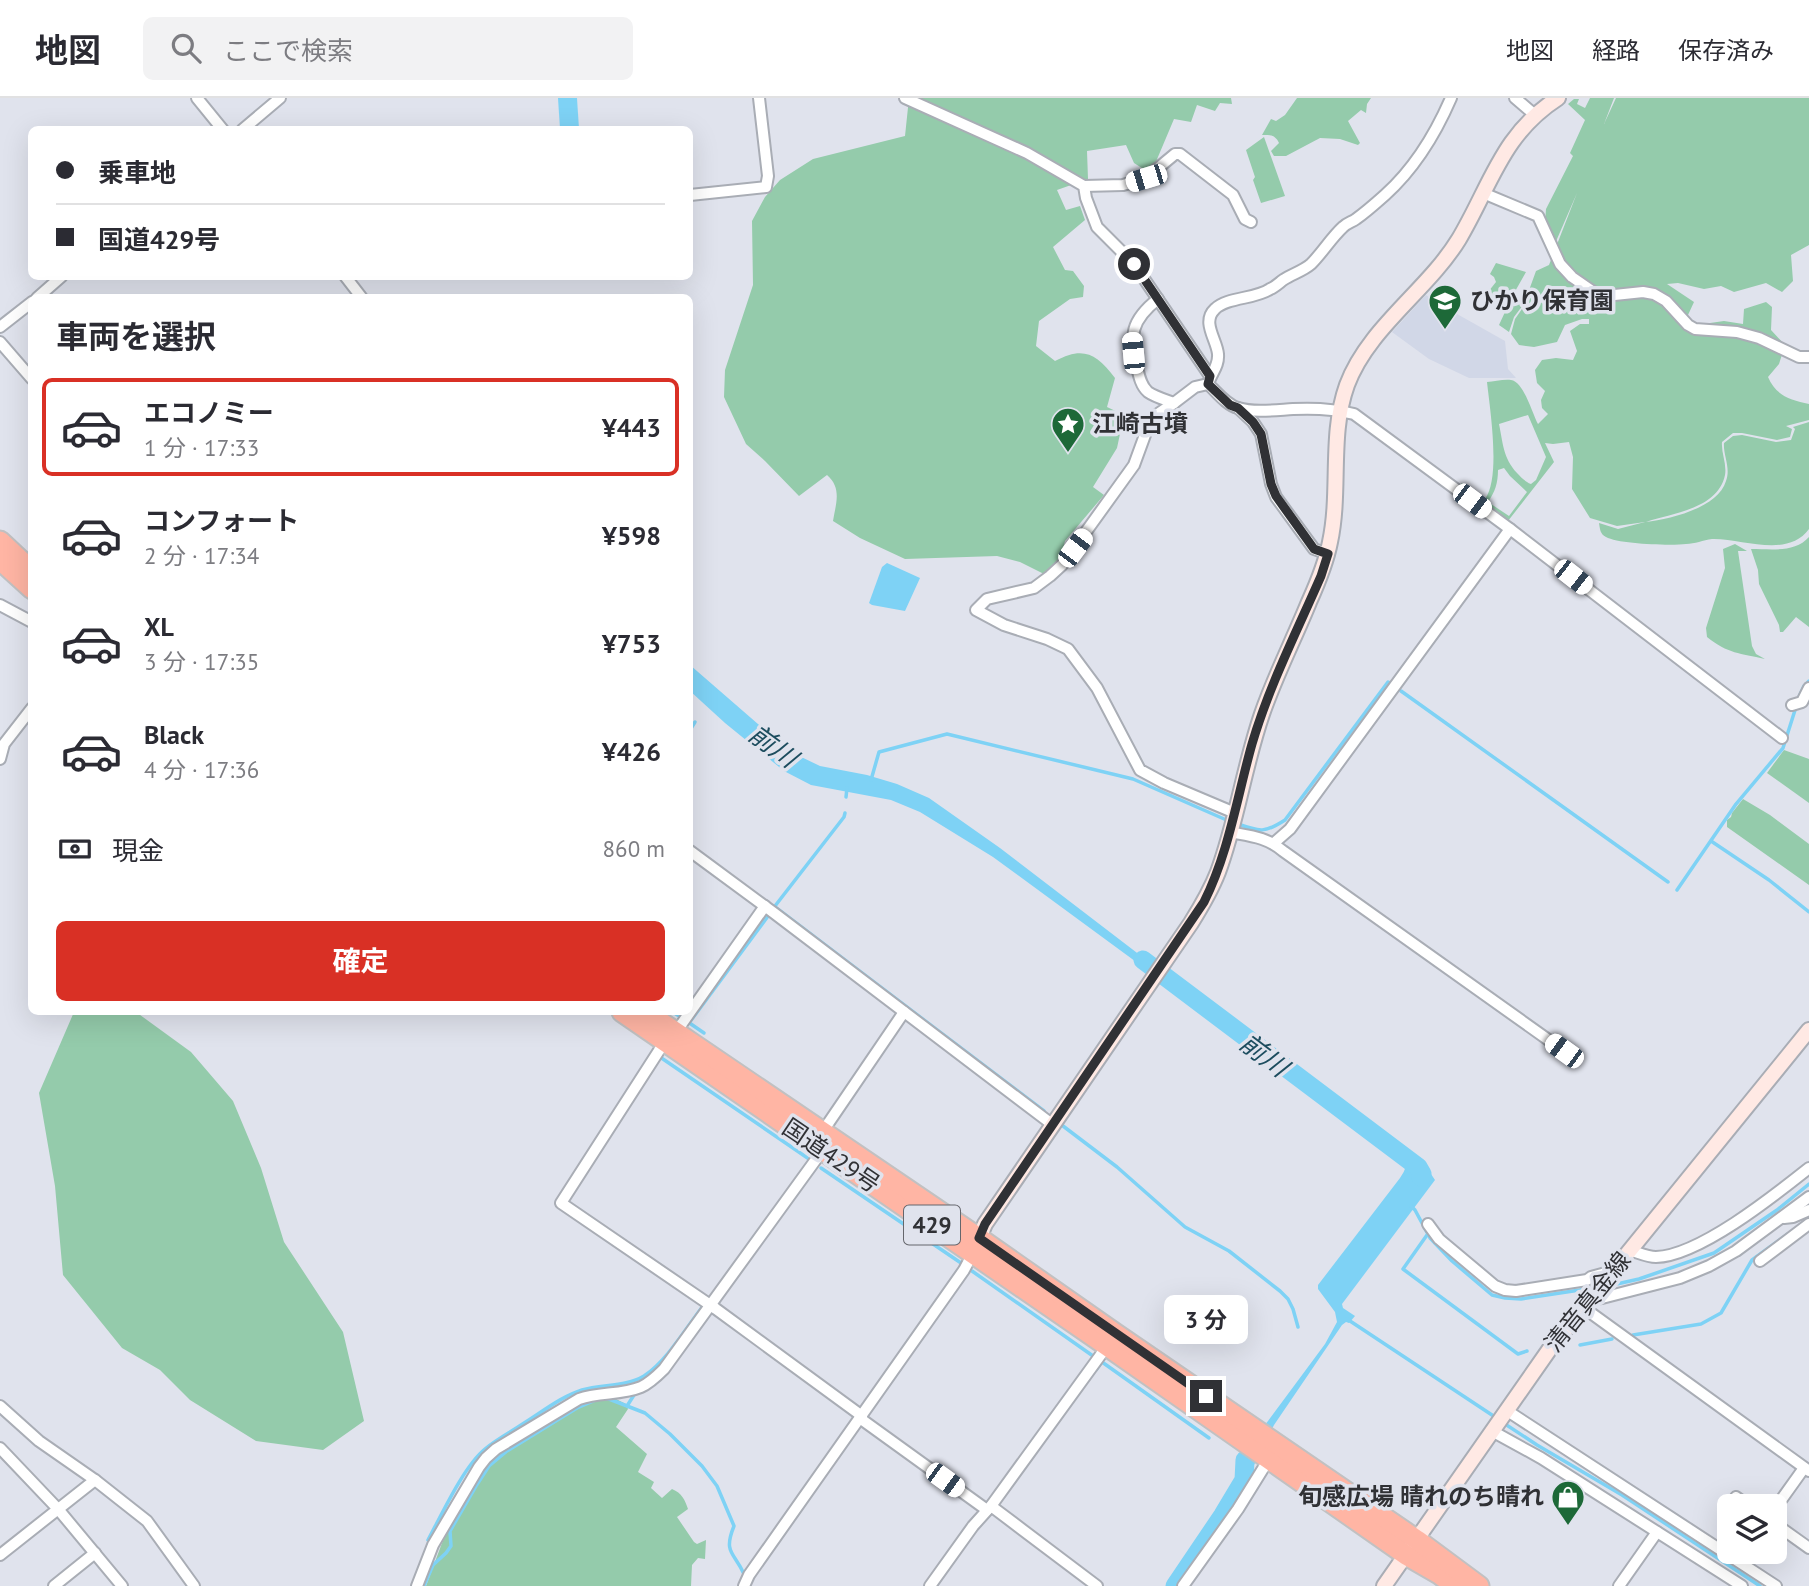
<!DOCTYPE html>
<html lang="ja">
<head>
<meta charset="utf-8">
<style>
  body { margin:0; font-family:"PT Sans","Noto Sans JP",sans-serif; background:#f2f2f3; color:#2b2b33; height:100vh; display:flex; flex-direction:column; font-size:26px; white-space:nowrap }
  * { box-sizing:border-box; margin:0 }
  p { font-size:23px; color:#7c7c81 }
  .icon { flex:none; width:38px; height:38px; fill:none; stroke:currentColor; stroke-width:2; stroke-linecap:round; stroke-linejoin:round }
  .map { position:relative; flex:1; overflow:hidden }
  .side { position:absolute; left:28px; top:196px; width:665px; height:721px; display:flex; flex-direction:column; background:#fff; border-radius:10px; box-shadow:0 7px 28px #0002 }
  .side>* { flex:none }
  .banner { position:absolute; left:28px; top:28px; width:665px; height:154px; border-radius:10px; box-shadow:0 7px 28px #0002; display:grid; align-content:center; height:154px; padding:0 28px; background:#fff }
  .controls { position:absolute; left:1717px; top:1396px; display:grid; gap:14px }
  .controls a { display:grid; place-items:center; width:70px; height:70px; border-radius:10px; background:#fff; box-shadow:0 7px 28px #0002; font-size:35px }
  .end { position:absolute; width:32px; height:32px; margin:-16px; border:9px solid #303135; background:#fff; box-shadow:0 0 0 4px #fff }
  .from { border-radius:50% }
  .bubble { position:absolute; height:49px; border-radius:10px; background:#fff; box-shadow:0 7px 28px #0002; font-size:23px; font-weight:700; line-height:49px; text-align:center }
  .car { position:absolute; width:21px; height:42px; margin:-21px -10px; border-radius:9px; box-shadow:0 0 5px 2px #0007; background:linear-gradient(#fff 24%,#345 0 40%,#fff 0 76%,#345 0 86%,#fff 0) }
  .banner b { display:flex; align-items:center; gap:24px; height:66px; font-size:26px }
  .banner b+b { border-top:2px solid #e1e1e2 }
  .banner i { width:18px; height:18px; background:#2b2b33 }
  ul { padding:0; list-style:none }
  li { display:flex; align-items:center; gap:21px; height:98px; margin:0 14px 10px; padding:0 14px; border:4px solid transparent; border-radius:10px }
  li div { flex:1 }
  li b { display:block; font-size:26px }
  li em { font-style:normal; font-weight:700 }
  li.active { border-color:#d93025 }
  li>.icon { width:63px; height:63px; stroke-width:1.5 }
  h2 { padding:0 28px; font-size:32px; line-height:84px }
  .pay { display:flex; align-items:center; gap:18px; height:77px; padding:0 28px; font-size:26px }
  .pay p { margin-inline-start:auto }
  .button { display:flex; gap:14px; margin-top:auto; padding:14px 28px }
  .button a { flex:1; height:80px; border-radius:10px; background:#d93025; color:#fff; font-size:28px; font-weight:700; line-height:80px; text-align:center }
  header { display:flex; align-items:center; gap:42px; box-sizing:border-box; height:98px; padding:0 35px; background:#fff; border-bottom:2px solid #e1e1e2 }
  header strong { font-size:33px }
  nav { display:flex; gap:38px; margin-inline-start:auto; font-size:24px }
  .search { width:490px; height:63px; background:#f2f2f3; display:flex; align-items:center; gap:18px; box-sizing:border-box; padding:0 24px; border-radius:10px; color:#7c7c81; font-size:26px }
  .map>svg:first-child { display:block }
  .built { fill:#d1d7e7 }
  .green { fill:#94cbab; fill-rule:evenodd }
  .water { fill:#7ed2f5 }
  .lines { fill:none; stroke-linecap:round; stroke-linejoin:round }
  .stream { stroke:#7ed2f5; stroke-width:3.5 }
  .river { stroke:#7ed2f5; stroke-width:19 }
  .street-casing { stroke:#a9adb5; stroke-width:14 }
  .secondary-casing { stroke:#a9adb5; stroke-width:18 }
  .highway-casing { stroke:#c1c1c2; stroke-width:23 }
  .street { stroke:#fff; stroke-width:10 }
  .secondary { stroke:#ffe9e4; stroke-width:14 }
  .highway { stroke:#ffb5a4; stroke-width:19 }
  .route { stroke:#303135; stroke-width:9 }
  .labels { text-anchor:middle; stroke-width:7; stroke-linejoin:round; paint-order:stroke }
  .shield { fill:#e0e3ed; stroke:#65666c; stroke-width:2 }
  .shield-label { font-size:23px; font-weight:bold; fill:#303135 }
  .poi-label { font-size:24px; font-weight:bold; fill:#303135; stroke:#e0e3ed; text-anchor:start }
  .street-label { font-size:24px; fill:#303135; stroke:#e0e3ed }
  .water-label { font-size:26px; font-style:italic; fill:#1d4d5f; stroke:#e0e3ed }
</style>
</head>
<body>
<header>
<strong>地図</strong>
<div class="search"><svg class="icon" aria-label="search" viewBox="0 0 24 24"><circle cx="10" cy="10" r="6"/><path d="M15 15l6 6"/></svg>ここで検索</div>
<nav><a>地図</a><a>経路</a><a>保存済み</a></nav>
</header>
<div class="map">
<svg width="1809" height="1488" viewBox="0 0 1809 1488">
  <rect width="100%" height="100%" fill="#e0e3ed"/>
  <polygon class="built" points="1426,197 1434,203 1505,243 1508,271 1516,280 1469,280 1429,261 1392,234"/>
  <g class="green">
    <path d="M909,0H1231L1232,6L1220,5L1215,13L1197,7L1191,24L1174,21L1155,66L1145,72L1134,65L1126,47L1087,53L1088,81L1057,92L1066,112L1080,108L1085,122L1053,149L1065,172L1073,173L1084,188L1083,199L1070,201L1039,223L1036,248L1055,263C1083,248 1096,255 1115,280L1107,309L1124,317L1117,350L1093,389L1104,397L1065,443L1060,461L1044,476L1020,464L997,458L905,461L860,440L833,423C836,405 842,390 827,377L799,398L765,363L746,346L724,299L725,272L753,187L752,123L765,99L780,82L813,61L905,38Z"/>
    <path d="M1297,0H1371L1367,6L1366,15L1361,12L1348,23L1360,45L1358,47L1340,41L1320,40L1286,58H1274L1271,53L1279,45C1275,37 1271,37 1262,37L1271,21L1276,23L1285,17Z"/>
    <path d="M1590,0H1614L1604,26L1616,0H1809V147L1791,157L1793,183L1782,194L1766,185L1734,194L1721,188L1704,191L1678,185L1667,186L1694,204L1688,217L1679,224L1693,235L1703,226L1724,223L1743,226L1744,211L1766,204L1772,209L1771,232L1785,247L1779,266L1768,279C1776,298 1791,302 1809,306V322L1786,328L1792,331L1790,339L1777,342L1742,335H1733L1722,344C1721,355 1727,366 1725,377C1718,411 1672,415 1646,424C1670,421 1718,410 1726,383C1731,370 1723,357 1724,345L1733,338L1742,337L1776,344L1791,342L1795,331L1793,329L1809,324V431C1787,461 1742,440 1712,441C1703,442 1695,446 1686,446C1671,448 1618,446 1606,439C1600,436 1600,431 1599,425L1618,431L1645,424L1617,428L1590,420L1572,391L1573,359L1569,344L1553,346L1545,345L1554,364L1508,423H1505L1463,390L1461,386L1462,385L1464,389L1481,402L1485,401C1501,379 1490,312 1487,284C1494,284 1503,281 1511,282C1524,284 1532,315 1538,326L1548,316L1542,310L1541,302L1545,293L1537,285L1535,272L1542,262L1556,260L1573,262L1577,253L1570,233L1580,226H1589V221H1582L1565,227L1557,244L1534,249L1519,247L1511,236L1515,221L1529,201L1528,195L1536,173L1549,167L1577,95L1554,148L1545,125L1546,111L1573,58L1570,55L1585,22L1568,6L1574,1H1579L1577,6L1585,10ZM1528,317L1546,359L1536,382L1531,386C1524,383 1522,380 1517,375C1503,360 1503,345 1499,326ZM1504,370L1510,378L1527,394L1509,418L1488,404C1495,394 1498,385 1498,372Z"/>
    <polygon points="1264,39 1285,98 1261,105 1253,82 1255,79 1246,52"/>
    <polygon points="1496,165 1526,174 1513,197 1526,203 1514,219 1509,234 1499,227 1505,214 1488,194 1496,184 1494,179 1490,176"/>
    <path d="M1809,439V529L1796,519L1783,534H1780L1779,527L1759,486L1758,472L1751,451C1771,451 1795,455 1809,439Z"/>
    <path d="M1735,446L1747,453H1738L1752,548L1756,556L1765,561C1740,555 1728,556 1707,539L1706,530L1725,470L1723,451Z"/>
    <polygon points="1784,652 1809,661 1809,705 1767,675"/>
    <polygon points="1743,701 1770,717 1809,746 1809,787 1727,729 1727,722 1731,719 1732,715"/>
    <polygon points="74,914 136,914 191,954 233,1003 261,1070 284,1144 343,1234 364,1323 323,1352 256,1343 190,1302 160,1272 122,1250 63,1177 55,1088 39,995"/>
    <path d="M607,1300L616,1301L626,1306L628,1311L616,1329L647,1356L638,1374L654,1384L651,1390L662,1400L672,1391C682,1395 685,1402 688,1411L677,1419L694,1444L697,1446L706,1442L705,1461L698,1460L692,1467L691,1488H426L442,1445L450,1429L473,1390L487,1368L503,1354L587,1302Z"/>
  </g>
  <g class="water">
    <polygon points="558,0 577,0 579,31 560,31"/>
    <polygon points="887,465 920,480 905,513 872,507 869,505 882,469"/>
    <polygon points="690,567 774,640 795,656 820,668 867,677 897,686 929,700 1000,750 1162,874 1158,880 993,759 920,714 891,702 811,687 784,673 725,625 690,593"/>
    <path d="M1408,1057L1429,1073L1435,1082L1342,1206L1343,1210L1355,1218L1349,1225L1346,1224L1342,1227L1274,1327L1244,1387L1240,1384L1237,1360L1268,1323L1325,1246L1337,1224L1335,1214L1318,1191V1187L1400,1080C1404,1074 1407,1070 1404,1063Z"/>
  </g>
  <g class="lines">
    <g class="stream">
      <polyline points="1401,593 1668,784"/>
      <polyline points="1799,599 1804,588 1809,583"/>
      <polyline points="690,632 695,624"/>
      <polyline points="871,682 879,654 947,636 1133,681 1231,724"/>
      <polyline points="846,699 847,690"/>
      <path d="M1238,726C1260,734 1265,735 1285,722L1388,584L1390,585"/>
      <polyline points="1711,743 1769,782 1809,814"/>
      <polyline points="1677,792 1736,706 1783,650 1796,609"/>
      <polyline points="775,808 844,719 845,715"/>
      <polyline points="775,809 1044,1013"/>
      <polyline points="673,914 682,920"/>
      <polyline points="688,924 704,935"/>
      <polyline points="689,925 771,814"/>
      <polyline points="660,959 809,1061"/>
      <polyline points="1063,1028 1117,1069 1185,1129 1229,1153 1280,1193 1288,1201 1293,1211 1298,1229"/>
      <polyline points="821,1070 961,1165"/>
      <polyline points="1411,1108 1415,1112 1430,1140 1452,1163 1492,1197 1505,1200 1521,1201 1593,1190"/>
      <polyline points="1427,1137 1403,1171 1518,1256 1527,1253"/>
      <polyline points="972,1173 1093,1258"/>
      <polyline points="1608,1188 1639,1181 1714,1155 1777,1112 1809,1086"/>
      <polyline points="1347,1221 1495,1319"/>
      <polyline points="1633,1237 1701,1226 1721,1215 1752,1162 1788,1136"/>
      <polyline points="1580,1247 1612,1241"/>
      <polyline points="1102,1264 1209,1340"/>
      <polyline points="1096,1272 1102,1264"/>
      <polyline points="627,1308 634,1297"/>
      <polyline points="1502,1324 1537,1347 1622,1397 1760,1488"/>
      <path d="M428,1442C442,1416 464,1368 485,1351C496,1342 509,1335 521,1327C541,1315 560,1299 582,1292C602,1286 626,1289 644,1278C667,1263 686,1230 703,1208"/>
      <path d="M424,1488L433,1467L446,1455L451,1448L450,1433L476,1388L489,1368L507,1353L577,1310L598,1301H609L645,1315L670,1336L702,1368L717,1388L734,1428C723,1455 734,1454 744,1476"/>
    </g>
    <g class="river">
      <polyline points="1143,862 1418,1069 1422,1076 1421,1079"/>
      <polyline points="1175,1488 1223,1417 1244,1382 1245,1362"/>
    </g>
    <defs>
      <g id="street">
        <polyline points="197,0 223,32"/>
        <polyline points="905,0 1027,55 1084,88 1086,100 1097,129 1134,166 1210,278"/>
        <path d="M1451,0C1435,37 1415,70 1385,97C1376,105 1366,114 1356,121C1352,124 1347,125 1343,129C1331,140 1323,154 1311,166C1303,173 1292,176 1283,182C1279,185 1275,189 1270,191C1256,201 1227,199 1215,211C1201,224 1217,242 1218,256C1219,269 1211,275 1208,286C1216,293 1226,307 1238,310C1254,315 1276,312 1293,311C1313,310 1335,311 1354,316L1510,431L1782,640"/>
        <polyline points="1515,0 1535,17"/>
        <polyline points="242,32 280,0"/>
        <polyline points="1084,88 1123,87 1146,80 1175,56 1180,56 1233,97 1245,121 1251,124"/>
        <polyline points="1483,95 1538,118 1560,166 1572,179 1598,197 1605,198 1643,194 1654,196 1666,203 1688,227 1695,231 1737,234 1759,240 1799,259 1809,259"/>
        <polyline points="690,97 766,89 768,78 759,0"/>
        <polyline points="345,178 362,200"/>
        <polyline points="37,200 62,178"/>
        <path d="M1158,201C1131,222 1129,238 1137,269C1139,278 1141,288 1148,294C1155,299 1166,302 1174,305L1155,318L1149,326L1134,367L1062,467L1050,478L1034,490L987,501L976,512L1004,527L1047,541L1068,551L1097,590L1140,672L1164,685L1235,715"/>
        <polyline points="0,229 32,204"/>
        <polyline points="0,244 32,281"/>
        <polyline points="1174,305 1195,289 1208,286"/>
        <polyline points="1238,310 1253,324 1261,336 1271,386 1276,399 1314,451 1328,456"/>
        <polyline points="0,507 32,524"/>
        <polyline points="1792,607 1802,604 1809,590"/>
        <polyline points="0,661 4,646 32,610"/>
        <path d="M1229,734C1250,738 1267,739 1283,753L1564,953"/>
        <polyline points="1274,745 1290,731 1510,431"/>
        <polyline points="690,753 774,815 1053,1027"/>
        <polyline points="765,808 676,934 665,943 660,951 561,1105 716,1211 862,1318"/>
        <polyline points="821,1036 904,914"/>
        <polyline points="1784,1120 1793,1119 1809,1112"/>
        <polyline points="1428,1126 1439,1141 1495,1188 1505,1192 1516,1193 1587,1182 1591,1179 1613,1173"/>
        <path d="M1629,1152C1637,1154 1647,1159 1656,1159C1699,1158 1775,1097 1809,1070"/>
        <polyline points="1760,1163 1809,1126"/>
        <polyline points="1591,1201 1602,1200 1680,1180 1709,1168 1736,1153 1809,1099"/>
        <polyline points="1584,1210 1809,1373"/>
        <polyline points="0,1308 39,1343 95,1382 147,1423 194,1488"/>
        <polyline points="1506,1312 1776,1488"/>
        <polyline points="861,1321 987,1412"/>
        <polyline points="1492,1333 1541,1360 1742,1488"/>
        <polyline points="0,1350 58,1411 122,1488"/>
        <polyline points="1736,1399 1750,1409"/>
        <polyline points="991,1408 1097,1488"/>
        <polyline points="1774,1412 1804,1370"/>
        <polyline points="1774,1425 1809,1450"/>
        <polyline points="0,1457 95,1382"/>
        <polyline points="54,1488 95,1455"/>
        <path d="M417,1488L433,1447L479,1369L486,1360L496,1351L579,1301C599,1294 622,1297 641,1289C650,1285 657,1278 664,1271L825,1049"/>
        <polyline points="744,1488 749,1477 964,1172 974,1153"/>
        <polyline points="930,1488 973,1428 991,1408 1110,1244"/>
        <polyline points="1183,1488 1238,1411 1269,1361"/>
        <polyline points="1619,1488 1657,1434"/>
      </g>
      <g id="secondary">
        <path d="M979,1140L985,1126L1191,825C1201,809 1211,792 1218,774C1237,723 1244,668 1262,616C1275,578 1294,541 1309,504C1318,484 1326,465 1330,444C1341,393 1329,337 1347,287C1368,230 1428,192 1459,141C1491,87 1502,36 1558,0"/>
        <polyline points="1384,1488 1549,1252 1809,932"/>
      </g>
      <g id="highway">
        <polyline points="0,443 32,473"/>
        <polyline points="0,462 32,491"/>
        <polyline points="622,914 1107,1248 1406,1457 1439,1476 1455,1488"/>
        <polyline points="646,914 979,1140 1116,1236 1417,1442 1479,1488"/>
      </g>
    </defs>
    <use href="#street" class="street-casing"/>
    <use href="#secondary" class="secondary-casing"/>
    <use href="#highway" class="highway-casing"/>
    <use href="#street" class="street"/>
    <use href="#secondary" class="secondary"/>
    <use href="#highway" class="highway"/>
  </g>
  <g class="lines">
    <path class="route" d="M1134,166L1210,278L1208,286L1230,307L1238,310L1253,324L1261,336L1271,386L1276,398L1314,451L1328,456L1321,478C1297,533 1269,588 1252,646C1237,699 1229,754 1204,804L985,1126L979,1140L1206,1298"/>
  </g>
  <defs>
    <symbol id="school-pin" viewBox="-11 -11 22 30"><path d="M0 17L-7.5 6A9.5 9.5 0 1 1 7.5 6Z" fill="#1d6938" stroke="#e0e3ed"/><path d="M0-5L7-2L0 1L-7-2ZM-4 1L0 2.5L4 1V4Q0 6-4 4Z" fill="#fff"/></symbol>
    <symbol id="sight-pin" viewBox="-11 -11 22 30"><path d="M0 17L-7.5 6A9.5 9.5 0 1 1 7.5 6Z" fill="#1d6938" stroke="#e0e3ed"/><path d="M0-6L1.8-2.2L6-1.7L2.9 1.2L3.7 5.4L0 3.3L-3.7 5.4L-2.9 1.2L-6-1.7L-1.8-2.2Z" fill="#fff"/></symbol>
    <symbol id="shop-pin" viewBox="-11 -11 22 30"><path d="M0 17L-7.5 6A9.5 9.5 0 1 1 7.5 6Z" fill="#1d6938" stroke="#e0e3ed"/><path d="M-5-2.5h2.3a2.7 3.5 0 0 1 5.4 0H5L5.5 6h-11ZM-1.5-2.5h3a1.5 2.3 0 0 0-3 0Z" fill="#fff"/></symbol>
  </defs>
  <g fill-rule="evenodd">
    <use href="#school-pin" x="1426" y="184" width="38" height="52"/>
    <use href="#sight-pin" x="1049" y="307" width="38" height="52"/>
    <use href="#shop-pin" x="1549" y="1380" width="38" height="52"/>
  </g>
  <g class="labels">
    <rect class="shield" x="904" y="1107.5" width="56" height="39" rx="5"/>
    <g class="shield-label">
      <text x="932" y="1135">429</text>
    </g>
    <g class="poi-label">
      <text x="1470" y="211">ひかり保育園</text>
      <text x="1092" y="334">江崎古墳</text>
      <text x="1544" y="1407" text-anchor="end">旬感広場 晴れのち晴れ</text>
    </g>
    <g class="street-label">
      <text transform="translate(831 1058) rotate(34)" y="8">国道429号</text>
      <text transform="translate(1588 1204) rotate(-51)" y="8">清音真金線</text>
    </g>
    <g class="water-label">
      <text transform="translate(773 648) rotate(36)" y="9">前川</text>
      <text transform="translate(1264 957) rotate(37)" y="9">前川</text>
    </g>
  </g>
</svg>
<div class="controls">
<a><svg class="icon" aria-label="layers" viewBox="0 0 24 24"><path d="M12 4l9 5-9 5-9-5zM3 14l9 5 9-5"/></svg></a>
</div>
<i class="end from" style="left:1134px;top:166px"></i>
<i class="end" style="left:1206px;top:1298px"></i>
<div class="bubble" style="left:1164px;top:1197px;width:84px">3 分</div>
<i class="car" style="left:1146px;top:80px;rotate:253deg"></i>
<i class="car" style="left:1133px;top:255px;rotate:355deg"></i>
<i class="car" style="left:1472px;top:403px;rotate:127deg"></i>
<i class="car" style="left:1075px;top:450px;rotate:37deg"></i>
<i class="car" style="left:1573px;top:479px;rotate:128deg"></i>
<i class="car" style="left:1564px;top:953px;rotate:306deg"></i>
<i class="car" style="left:945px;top:1382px;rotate:126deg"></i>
<div class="banner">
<b><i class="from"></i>乗車地</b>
<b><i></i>国道429号</b>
</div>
<section class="side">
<h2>車両を選択</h2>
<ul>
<li class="active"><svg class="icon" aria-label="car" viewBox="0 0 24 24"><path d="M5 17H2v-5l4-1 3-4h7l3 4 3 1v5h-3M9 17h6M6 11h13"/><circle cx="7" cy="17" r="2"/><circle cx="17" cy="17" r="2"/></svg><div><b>エコノミー</b><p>1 分 · 17:33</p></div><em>¥443</em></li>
<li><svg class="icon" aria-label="car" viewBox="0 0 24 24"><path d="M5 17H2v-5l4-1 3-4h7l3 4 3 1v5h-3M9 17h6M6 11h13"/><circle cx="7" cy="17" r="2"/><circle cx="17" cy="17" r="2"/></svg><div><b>コンフォート</b><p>2 分 · 17:34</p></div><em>¥598</em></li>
<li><svg class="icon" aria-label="car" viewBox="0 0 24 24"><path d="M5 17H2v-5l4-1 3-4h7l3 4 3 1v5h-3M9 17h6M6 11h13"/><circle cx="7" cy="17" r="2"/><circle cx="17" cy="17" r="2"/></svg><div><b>XL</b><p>3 分 · 17:35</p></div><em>¥753</em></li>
<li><svg class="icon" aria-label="car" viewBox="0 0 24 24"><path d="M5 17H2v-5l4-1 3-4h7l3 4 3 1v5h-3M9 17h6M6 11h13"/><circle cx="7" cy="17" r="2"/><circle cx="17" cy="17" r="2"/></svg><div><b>Black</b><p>4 分 · 17:36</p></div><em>¥426</em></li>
</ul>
<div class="pay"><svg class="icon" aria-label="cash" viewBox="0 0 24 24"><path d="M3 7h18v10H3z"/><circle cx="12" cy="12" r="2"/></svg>現金<p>860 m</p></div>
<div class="button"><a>確定</a></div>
</section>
</div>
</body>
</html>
